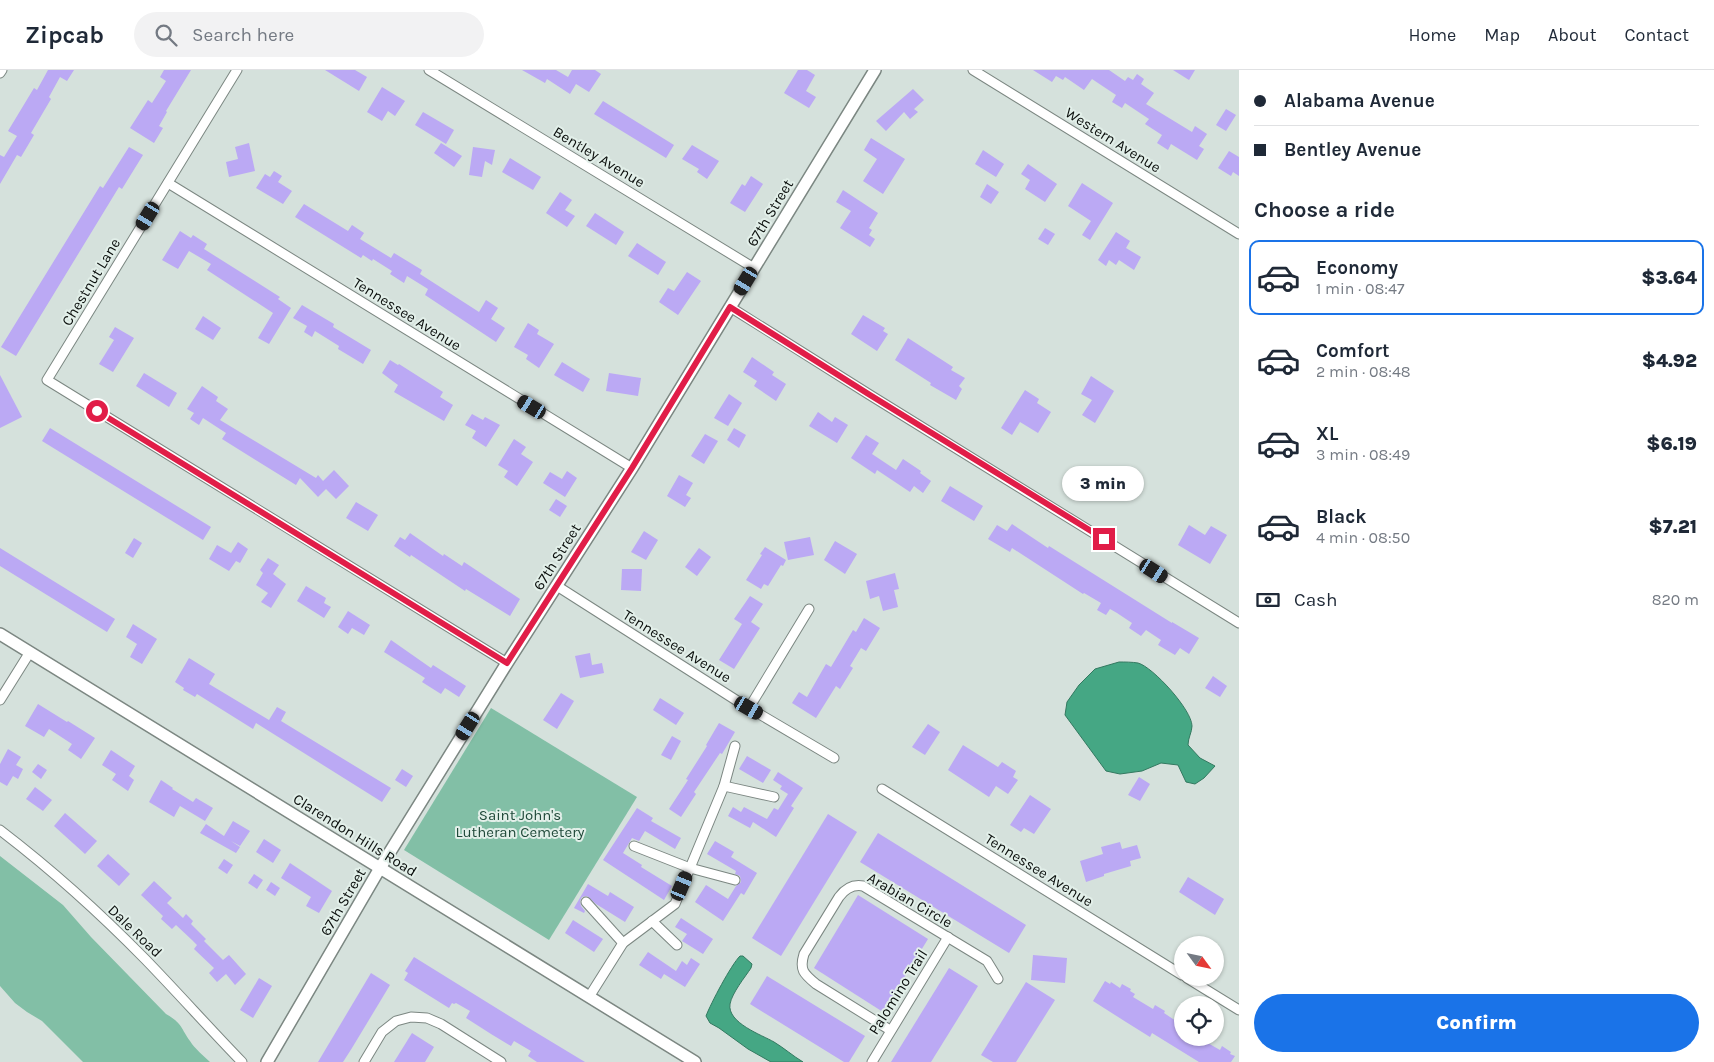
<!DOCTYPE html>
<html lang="en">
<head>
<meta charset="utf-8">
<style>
  body { margin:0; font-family:Karla,sans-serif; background:#f2f2f3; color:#1f2937; height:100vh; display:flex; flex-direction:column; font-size:19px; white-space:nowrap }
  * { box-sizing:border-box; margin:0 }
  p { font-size:16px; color:#747a83 }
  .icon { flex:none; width:28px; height:28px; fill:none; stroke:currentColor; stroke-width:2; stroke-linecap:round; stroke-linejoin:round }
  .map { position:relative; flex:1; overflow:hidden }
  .side { display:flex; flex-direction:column; background:#fff; width:475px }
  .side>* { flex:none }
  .top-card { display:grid; align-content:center; height:110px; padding:0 15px; background:#fff }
  .needle { width:32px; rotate:123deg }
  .buttons { position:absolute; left:1174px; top:866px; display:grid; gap:10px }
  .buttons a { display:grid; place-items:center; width:50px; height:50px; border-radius:50%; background:#fff; box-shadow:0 1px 4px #0004; font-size:25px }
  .end { position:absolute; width:22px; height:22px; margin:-11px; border:6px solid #e11d48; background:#fff; box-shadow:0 0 0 2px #fff }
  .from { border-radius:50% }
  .bubble { position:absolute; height:35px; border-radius:18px; background:#fff; box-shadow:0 1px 4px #0004; font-size:16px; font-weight:800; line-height:35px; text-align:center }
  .car { position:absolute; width:15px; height:30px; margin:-15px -8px; border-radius:6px; box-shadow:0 0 4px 1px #0007; background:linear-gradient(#222 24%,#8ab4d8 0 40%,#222 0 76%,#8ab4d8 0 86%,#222 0) }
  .top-card b { display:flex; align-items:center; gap:18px; height:48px; font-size:19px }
  .top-card b+b { border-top:1px solid #e0e1e3 }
  .top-card i { width:12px; height:12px; background:#1f2937 }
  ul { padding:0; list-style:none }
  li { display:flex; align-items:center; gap:15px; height:75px; margin:0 10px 8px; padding:0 5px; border:2px solid transparent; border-radius:10px }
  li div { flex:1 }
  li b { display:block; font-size:19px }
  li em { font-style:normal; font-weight:800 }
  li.current { border-color:#1a73e8 }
  li>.icon { width:45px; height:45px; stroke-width:1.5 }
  h2 { padding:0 15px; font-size:22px; line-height:60px }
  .pay { display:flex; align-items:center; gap:12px; height:55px; padding:0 15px; font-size:19px }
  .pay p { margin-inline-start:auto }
  .button { display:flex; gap:10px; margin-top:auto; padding:10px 15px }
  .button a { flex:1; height:58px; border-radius:30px; background:#1a73e8; color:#fff; font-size:20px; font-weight:800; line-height:58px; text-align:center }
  header { display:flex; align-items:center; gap:30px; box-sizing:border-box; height:70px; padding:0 25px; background:#fff; border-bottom:1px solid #e0e1e3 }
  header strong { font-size:24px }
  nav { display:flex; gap:28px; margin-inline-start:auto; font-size:18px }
  .search { width:350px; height:45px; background:#f2f2f3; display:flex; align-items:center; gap:12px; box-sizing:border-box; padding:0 18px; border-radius:28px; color:#747a83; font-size:19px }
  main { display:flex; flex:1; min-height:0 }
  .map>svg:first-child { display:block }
  .green { fill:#82bfa6 }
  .water { fill:#45a784; stroke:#337960 }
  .building { fill:#bba9f4 }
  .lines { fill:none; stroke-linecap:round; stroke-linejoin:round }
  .minor-casing { stroke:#7c8782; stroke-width:11 }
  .tertiary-casing { stroke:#7c8782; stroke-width:14 }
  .minor { stroke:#fff; stroke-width:9 }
  .tertiary { stroke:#fff; stroke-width:11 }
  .route { stroke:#e11d48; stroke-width:6 }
  .labels { text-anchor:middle; stroke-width:4; stroke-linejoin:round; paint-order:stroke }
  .street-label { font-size:15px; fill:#0a0e0c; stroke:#e2efe9 }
  .park-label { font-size:15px; fill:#1f4939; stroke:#e2efe9 }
</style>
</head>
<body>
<header>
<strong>Zipcab</strong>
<div class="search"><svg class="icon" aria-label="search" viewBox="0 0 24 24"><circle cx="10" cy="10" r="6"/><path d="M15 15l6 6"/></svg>Search here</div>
<nav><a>Home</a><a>Map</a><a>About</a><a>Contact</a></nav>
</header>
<main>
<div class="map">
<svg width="1239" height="992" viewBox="0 0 1239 992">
  <rect width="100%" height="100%" fill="#d5e1dc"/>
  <g class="green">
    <polygon points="491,638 637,727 549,870 404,780"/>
    <path d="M0,786L63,835L91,867L166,944C183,954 180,957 190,971C195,979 203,985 210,992H83L42,951L27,942L15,933L0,916Z"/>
  </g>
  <g class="water">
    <path d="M1119,592C1125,592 1132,592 1138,593C1153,597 1192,640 1192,656C1192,662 1188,668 1188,675L1200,688L1215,696L1204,708L1195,714L1186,712L1178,695L1161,693L1142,701L1120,704L1106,701L1065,645L1067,632L1079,615L1095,599Z"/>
    <path d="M740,886H743L752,894L751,898C745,907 732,923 730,934C727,953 762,965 774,972C784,978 793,986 803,992H771L748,979L719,958L710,953L706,946C711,933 731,895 740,886Z"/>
  </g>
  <g class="building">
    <polygon points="48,0 74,0 67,11 60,7 49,27 51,29 31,63 34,65 21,87 17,85 0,114 0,85 4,87 17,66 8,61 34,18 37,20"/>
    <polygon points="164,0 191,0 166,41 167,42 159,56 163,58 154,73 130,58 148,30 152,33 166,11 160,7"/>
    <polygon points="325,0 355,0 367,7 359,21"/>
    <polygon points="522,0 556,0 568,7 572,0 595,0 601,4 589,22 576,14 570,24 547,9 545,13"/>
    <polygon points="798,0 807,0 815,5 806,21 816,27 809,38 784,23"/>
    <polygon points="1033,0 1109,0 1125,11 1128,7 1133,10 1137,4 1144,9 1141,14 1154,23 1146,34 1192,62 1195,56 1207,64 1199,76 1204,79 1197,90 1171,74 1168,80 1157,73 1162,65 1145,54 1149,49 1125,33 1122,38 1112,32 1116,25 1092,9 1084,20 1065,7 1063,10 1056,6 1052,12"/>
    <polygon points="1173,0 1195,0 1189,10"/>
    <polygon points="382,17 405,31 395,46 388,41 382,51 367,42"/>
    <polygon points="913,19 924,30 914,39 918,42 910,49 904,42 886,61 876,51"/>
    <polygon points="603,31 674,75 666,88 594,44"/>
    <polygon points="1226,39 1236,45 1226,61 1216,55"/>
    <polygon points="423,42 454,60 446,74 415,55"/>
    <polygon points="871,68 905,89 883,124 863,111 877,89 864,80"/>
    <polygon points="249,73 255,101 229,107 226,92 238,89 235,77"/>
    <polygon points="441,73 462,86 454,97 434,83"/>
    <polygon points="692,75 719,91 707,109 697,102 699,99 682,89"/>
    <polygon points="129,77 143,85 122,119 119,117 16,286 1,277 100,116 103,118"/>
    <polygon points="473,77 495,80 492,95 485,91 482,107 469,105"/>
    <polygon points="983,80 1004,94 996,107 975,94"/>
    <polygon points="1229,81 1239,87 1239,106 1233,102 1231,106 1218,98"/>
    <polygon points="510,88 541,107 533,120 502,102"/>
    <polygon points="1028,94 1057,114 1045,132 1025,119 1030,110 1021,104"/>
    <polygon points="274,101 282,106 278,112 292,121 283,134 256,118 265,104 270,107"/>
    <polygon points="751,106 763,114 745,142 730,133 742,114 745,116"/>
    <polygon points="1082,113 1113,133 1090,170 1082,165 1091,151 1068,136"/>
    <polygon points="987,114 999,122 991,134 980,127"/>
    <polygon points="843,120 878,143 869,158 872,160 869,165 875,169 870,177 840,158 851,141 836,132"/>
    <polygon points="560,122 572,130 565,140 575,146 567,157 546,143"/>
    <polygon points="304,134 348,161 352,155 364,163 360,169 391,188 394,183 422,200 420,204 479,242 486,230 498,238 491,249 505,258 496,272 425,225 428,219 407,206 404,213 390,204 392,201 373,189 372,191 363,185 361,188 295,147"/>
    <polygon points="595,143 624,162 616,175 586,156"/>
    <polygon points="1045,158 1055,164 1048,175 1038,169"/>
    <polygon points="180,161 191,168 193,165 207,174 204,179 280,227 278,229 291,238 269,274 258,268 273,243 207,200 211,194 189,181 178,199 162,190"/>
    <polygon points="1116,162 1130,171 1126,178 1141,187 1134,200 1119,190 1116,195 1109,190 1106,196 1098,190"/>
    <polygon points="637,173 666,192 658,205 628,186"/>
    <polygon points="687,202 701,211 678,245 659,232 668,218 674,221"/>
    <polygon points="302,235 334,254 333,257 371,280 363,294 338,279 339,276 315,261 312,267 304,262 307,256 293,248"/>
    <polygon points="863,245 885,258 883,261 888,264 877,281 851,264"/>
    <polygon points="203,246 221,258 213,270 195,259"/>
    <polygon points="528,253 539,260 537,264 554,274 539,298 526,289 528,285 514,277"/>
    <polygon points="115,257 134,268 113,302 99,294 114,270 109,267"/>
    <polygon points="908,268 953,297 951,300 965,308 959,316 962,319 956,330 930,315 931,313 895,290"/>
    <polygon points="752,287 774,302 772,305 786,314 776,331 754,316 757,311 743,302"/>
    <polygon points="390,290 398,295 399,294 443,322 440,327 453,335 444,351 394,322 398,315 382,303"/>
    <polygon points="562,292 590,309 583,322 554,305"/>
    <polygon points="144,303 177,323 169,337 136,316"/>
    <polygon points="609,303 641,308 638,326 606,321"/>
    <polygon points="0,305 22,347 0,358"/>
    <polygon points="1091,306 1114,321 1095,353 1082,345 1092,330 1081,324"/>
    <polygon points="202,316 218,327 216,331 228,339 220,350 316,408 318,405 323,411 334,400 349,416 336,429 326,419 318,427 300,408 296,415 222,369 226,363 203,348 199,355 190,349 194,343 187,339"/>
    <polygon points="1025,320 1039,329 1037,333 1051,342 1038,363 1020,352 1012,365 1001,358"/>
    <polygon points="729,324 742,333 728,356 714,348"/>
    <polygon points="818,342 832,352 835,347 848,355 837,373 809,356"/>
    <polygon points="472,344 483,350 485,347 500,355 486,377 472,368 476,361 465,355"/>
    <polygon points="50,358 211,457 203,470 42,371"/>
    <polygon points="734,358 746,365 739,378 727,370"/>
    <polygon points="705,364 718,371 704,394 691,386"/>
    <polygon points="866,365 879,373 872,384 896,400 903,389 921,401 920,403 931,411 923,423 914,416 910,422 877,400 875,404 851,388"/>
    <polygon points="514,369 526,377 521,384 533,392 517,416 504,407 508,401 498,395"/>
    <polygon points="567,401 577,408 565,427 543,413 550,402 562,409"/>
    <polygon points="679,405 693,413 686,425 691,428 685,437 667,426"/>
    <polygon points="950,416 983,436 974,451 941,431"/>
    <polygon points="556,429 567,436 560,447 549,440"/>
    <polygon points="356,432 378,445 368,461 346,448"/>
    <polygon points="1012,454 1048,478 1049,476 1172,553 1172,552 1199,568 1189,584 1180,578 1175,585 1158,575 1161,570 1146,560 1141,566 1129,558 1132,553 1117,543 1110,539 1106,545 1097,540 1101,533 1084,523 1083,524 1012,478 1010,482 988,469 997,455 1007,461"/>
    <polygon points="1189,455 1205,465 1211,456 1227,465 1210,494 1178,475"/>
    <polygon points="644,461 658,470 646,490 631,482"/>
    <polygon points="410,463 443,486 444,484 462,496 464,492 520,529 510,546 466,519 465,521 411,485 410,487 394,476 400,467 405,470"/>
    <polygon points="810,467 814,485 788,490 784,472"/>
    <polygon points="134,468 142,473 133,488 125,483"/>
    <polygon points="835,471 857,484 845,504 824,490"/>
    <polygon points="238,472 248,479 240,493 236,491 229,501 209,489 217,475 231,483"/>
    <polygon points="765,477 786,490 783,496 781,495 768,516 764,514 761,519 746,510 762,485 760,484"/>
    <polygon points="0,478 115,549 107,562 0,496"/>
    <polygon points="699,478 711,487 697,506 685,497"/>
    <polygon points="268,488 279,495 273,504 286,514 271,538 261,532 268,523 256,515 263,503 260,500"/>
    <polygon points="622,499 642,499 641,521 621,520"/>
    <polygon points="895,503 899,519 894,520 898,537 883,541 879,526 870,529 866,511"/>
    <polygon points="306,516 326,528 324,533 331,537 324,548 297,531"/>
    <polygon points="750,526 763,534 751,552 760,558 734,599 719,590 742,554 734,549"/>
    <polygon points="348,541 370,555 364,565 352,558 348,564 338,557"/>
    <polygon points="864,548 880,558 866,581 861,578 850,596 853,598 840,619 836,616 816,648 792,633 799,622 807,627 826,594 831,597 853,560 856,562"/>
    <polygon points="133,554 157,569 142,594 130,587 137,574 126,567"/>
    <polygon points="391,570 431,598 433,595 466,616 459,627 445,618 441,624 422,612 425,608 384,582"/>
    <polygon points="590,583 592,595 602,593 604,603 580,608 575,586"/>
    <polygon points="189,588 215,604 209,614 269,650 277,637 286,642 281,651 391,718 382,732 256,653 253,659 197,624 195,627 183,620 184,618 175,612"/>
    <polygon points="1213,606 1227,616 1220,627 1205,618"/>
    <polygon points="561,623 574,631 557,659 543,650"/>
    <polygon points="660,628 684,643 676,655 653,640"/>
    <polygon points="38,634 67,652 68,651 95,668 81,689 68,680 72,674 49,659 44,667 25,656"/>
    <polygon points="719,653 735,662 722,684 720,683 694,722 696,724 681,747 669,739 688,710 686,709 707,676 706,675"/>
    <polygon points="928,654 940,662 925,685 912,677"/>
    <polygon points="672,666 681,671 671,690 661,685"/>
    <polygon points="963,675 998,697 1002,692 1016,701 1013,707 1018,710 1008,724 996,716 989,727 948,700"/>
    <polygon points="8,679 21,687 16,695 23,699 18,709 13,706 7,716 0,712 0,694"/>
    <polygon points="111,680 135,696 129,706 134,710 128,721 112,710 116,704 102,695"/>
    <polygon points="747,686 771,700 763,713 739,699"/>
    <polygon points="38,694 47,700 41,709 32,702"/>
    <polygon points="402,699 413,706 406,717 395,710"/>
    <polygon points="778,702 803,718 791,736 794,738 776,767 753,752 750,758 728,746 733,737 741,742 744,737 767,749 774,738 778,740 788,724 780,719 782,716 773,710"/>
    <polygon points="1139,707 1150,714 1140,731 1128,725"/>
    <polygon points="161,710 173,718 172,719 193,732 196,728 213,738 205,751 180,736 174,747 149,732"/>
    <polygon points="35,717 52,730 43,741 26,729"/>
    <polygon points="1030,725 1051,739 1034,764 1024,758 1021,762 1010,755"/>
    <polygon points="637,738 653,748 651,751 681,768 675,779 645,761 639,771 632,768 623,783 642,795 641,797 672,816 664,830 603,790"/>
    <polygon points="65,743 97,771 85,784 54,756"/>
    <polygon points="828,744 857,762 781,886 752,868"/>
    <polygon points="233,751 250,761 240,776 231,771 240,777 236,783 200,763 206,754 224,766"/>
    <polygon points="878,763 1026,855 1009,883 860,792"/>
    <polygon points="264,769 281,780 273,793 256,782"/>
    <polygon points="715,771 734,782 731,787 757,803 744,825 741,823 723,851 695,832 706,815 728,829 736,816 741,812 740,806 735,804 736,801 707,784"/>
    <polygon points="1120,772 1122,779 1137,775 1141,788 1130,791 1131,796 1104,804 1104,806 1086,812 1080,791 1103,784 1101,777"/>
    <polygon points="108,784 130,804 119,816 97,796"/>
    <polygon points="224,789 233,795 227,804 218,798"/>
    <polygon points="290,793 332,821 319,843 306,836 311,827 281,808"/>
    <polygon points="254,804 263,810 257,819 248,813"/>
    <polygon points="1188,807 1224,829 1215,845 1179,822"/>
    <polygon points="154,811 172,828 167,833 183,848 186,844 193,851 191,854 206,869 204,871 223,890 229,885 246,904 235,915 226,904 217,912 209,903 214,898 194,879 197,875 192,870 176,855 172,859 161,849 163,846 141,825"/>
    <polygon points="271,812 280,818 275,826 266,820"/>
    <polygon points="588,814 608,826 610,822 634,837 625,852 596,834 587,826 582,827 580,831 581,836 585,841 584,843 574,838"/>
    <polygon points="858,825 928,869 883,942 814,898"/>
    <polygon points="681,848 713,869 703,884 682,871 687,864 675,857"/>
    <polygon points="573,850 603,869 594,882 565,863"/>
    <polygon points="648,882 676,901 682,891 687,895 691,888 700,894 685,917 664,904 661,909 639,895"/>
    <polygon points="1033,885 1067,888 1065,913 1031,910"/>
    <polygon points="414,887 527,957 585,992 537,992 528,986 531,981 514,971 511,976 491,964 466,948 470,941 456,933 454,934 452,933 449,938 404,910 408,903 405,901"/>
    <polygon points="949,898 978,916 962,942 931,992 891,992"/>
    <polygon points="371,903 390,915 352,978 343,992 318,992"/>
    <polygon points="767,906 865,966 849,992 844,992 750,934"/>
    <polygon points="259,908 272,916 253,948 240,940"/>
    <polygon points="1105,911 1110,914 1111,912 1120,918 1122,914 1131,919 1130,921 1135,924 1133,927 1153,939 1155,935 1165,941 1164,943 1182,955 1182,968 1199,968 1220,980 1222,976 1231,982 1230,984 1235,986 1231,992 1199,992 1152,963 1150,967 1126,952 1093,931"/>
    <polygon points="1026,912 1055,930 1016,992 993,992 981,985"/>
    <polygon points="412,963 434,977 425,992 394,992"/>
  </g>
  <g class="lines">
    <defs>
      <g id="minor">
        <polyline points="237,0 47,310 507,593"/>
        <polyline points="429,0 754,198"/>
        <polyline points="973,0 1239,164"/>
        <polyline points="0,3 2,0"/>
        <polyline points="168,113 632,398"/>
        <polyline points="730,237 870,325 1239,553"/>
        <polyline points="557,516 739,632 834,688"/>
        <polyline points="0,630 30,582"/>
        <polyline points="749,638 809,539"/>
        <polyline points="724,716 774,727"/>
        <polyline points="882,719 1182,905"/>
        <path d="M0,760C51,799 100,843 145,889C178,923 209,958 242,992"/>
        <polyline points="634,776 690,798 735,810"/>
        <polyline points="586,832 623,873"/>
        <polyline points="652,851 677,875"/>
        <polyline points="1187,908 1239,940"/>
        <polyline points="589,927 623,873 675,834 724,716 735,676"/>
        <path d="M890,960L816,914C804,904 799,900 804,884L839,827C845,819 852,814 863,816L987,891L998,909"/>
        <polyline points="364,992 382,962 396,951 411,947 427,948 441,954 501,992"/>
        <polyline points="872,992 948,867"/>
      </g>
      <g id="tertiary">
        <polyline points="0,564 695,992"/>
        <polyline points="267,992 380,798 507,593 632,398 875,0"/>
      </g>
    </defs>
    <use href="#minor" class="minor-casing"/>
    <use href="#tertiary" class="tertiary-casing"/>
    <use href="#minor" class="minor"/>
    <use href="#tertiary" class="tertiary"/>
  </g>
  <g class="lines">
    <polyline class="route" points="97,341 507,593 632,398 730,237 870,325 1104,469"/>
  </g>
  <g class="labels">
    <g class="street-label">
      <text transform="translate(1113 70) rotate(32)" y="5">Western Avenue</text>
      <text transform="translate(599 87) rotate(31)" y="5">Bentley Avenue</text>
      <text transform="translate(770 143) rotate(-59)" y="5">67th Street</text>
      <text transform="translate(91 212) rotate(-59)" y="5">Chestnut Lane</text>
      <text transform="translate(407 244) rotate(32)" y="5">Tennessee Avenue</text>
      <text transform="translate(557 487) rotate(-58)" y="5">67th Street</text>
      <text transform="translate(677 576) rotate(32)" y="5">Tennessee Avenue</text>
      <text transform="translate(355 765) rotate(32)" y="5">Clarendon Hills Road</text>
      <text transform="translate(1039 800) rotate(32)" y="5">Tennessee Avenue</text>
      <text transform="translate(910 830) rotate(30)" y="5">Arabian Circle</text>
      <text transform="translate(343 832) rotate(-60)" y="5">67th Street</text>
      <text transform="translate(135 861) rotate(44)" y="5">Dale Road</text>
      <text transform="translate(898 922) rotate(-58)" y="5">Palomino Trail</text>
    </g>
    <g class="park-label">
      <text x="520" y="750">Saint John's<tspan x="520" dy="17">Lutheran Cemetery</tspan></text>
    </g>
  </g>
</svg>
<div class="buttons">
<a><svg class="needle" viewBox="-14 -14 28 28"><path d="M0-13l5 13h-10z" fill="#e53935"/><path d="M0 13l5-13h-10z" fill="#747a83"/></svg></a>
<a><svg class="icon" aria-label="locate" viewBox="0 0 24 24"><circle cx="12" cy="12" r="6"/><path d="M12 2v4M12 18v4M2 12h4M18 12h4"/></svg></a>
</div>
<i class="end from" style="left:97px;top:341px"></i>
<i class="end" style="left:1104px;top:469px"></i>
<div class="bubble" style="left:1062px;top:396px;width:82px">3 min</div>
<i class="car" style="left:148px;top:146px;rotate:211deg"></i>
<i class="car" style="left:746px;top:211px;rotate:211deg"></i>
<i class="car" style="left:532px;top:337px;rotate:301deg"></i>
<i class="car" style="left:1154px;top:501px;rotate:122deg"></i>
<i class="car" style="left:749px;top:638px;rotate:120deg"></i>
<i class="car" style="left:468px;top:656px;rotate:212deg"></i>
<i class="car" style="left:682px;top:816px;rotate:23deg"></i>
</div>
<section class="side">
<div class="top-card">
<b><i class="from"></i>Alabama Avenue</b>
<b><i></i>Bentley Avenue</b>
</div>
<h2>Choose a ride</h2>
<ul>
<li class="current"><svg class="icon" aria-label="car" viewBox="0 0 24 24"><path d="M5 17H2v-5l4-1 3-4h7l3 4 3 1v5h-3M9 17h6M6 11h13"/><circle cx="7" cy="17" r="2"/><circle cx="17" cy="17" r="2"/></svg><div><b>Economy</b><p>1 min · 08:47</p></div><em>$3.64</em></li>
<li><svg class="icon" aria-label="car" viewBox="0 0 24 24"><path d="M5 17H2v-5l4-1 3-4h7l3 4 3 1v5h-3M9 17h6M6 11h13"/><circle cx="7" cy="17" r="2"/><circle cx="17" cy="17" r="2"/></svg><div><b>Comfort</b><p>2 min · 08:48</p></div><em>$4.92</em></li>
<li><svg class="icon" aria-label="car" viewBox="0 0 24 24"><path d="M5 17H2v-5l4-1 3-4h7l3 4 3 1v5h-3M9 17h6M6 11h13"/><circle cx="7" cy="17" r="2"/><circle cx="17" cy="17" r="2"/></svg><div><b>XL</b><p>3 min · 08:49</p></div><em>$6.19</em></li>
<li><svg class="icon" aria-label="car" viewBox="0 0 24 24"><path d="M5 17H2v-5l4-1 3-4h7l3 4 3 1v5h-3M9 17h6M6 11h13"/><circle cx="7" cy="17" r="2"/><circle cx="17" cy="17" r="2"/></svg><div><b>Black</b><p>4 min · 08:50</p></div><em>$7.21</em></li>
</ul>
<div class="pay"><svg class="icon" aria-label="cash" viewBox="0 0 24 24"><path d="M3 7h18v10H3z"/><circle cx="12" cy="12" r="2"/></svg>Cash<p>820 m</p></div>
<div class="button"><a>Confirm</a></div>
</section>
</main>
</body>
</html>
